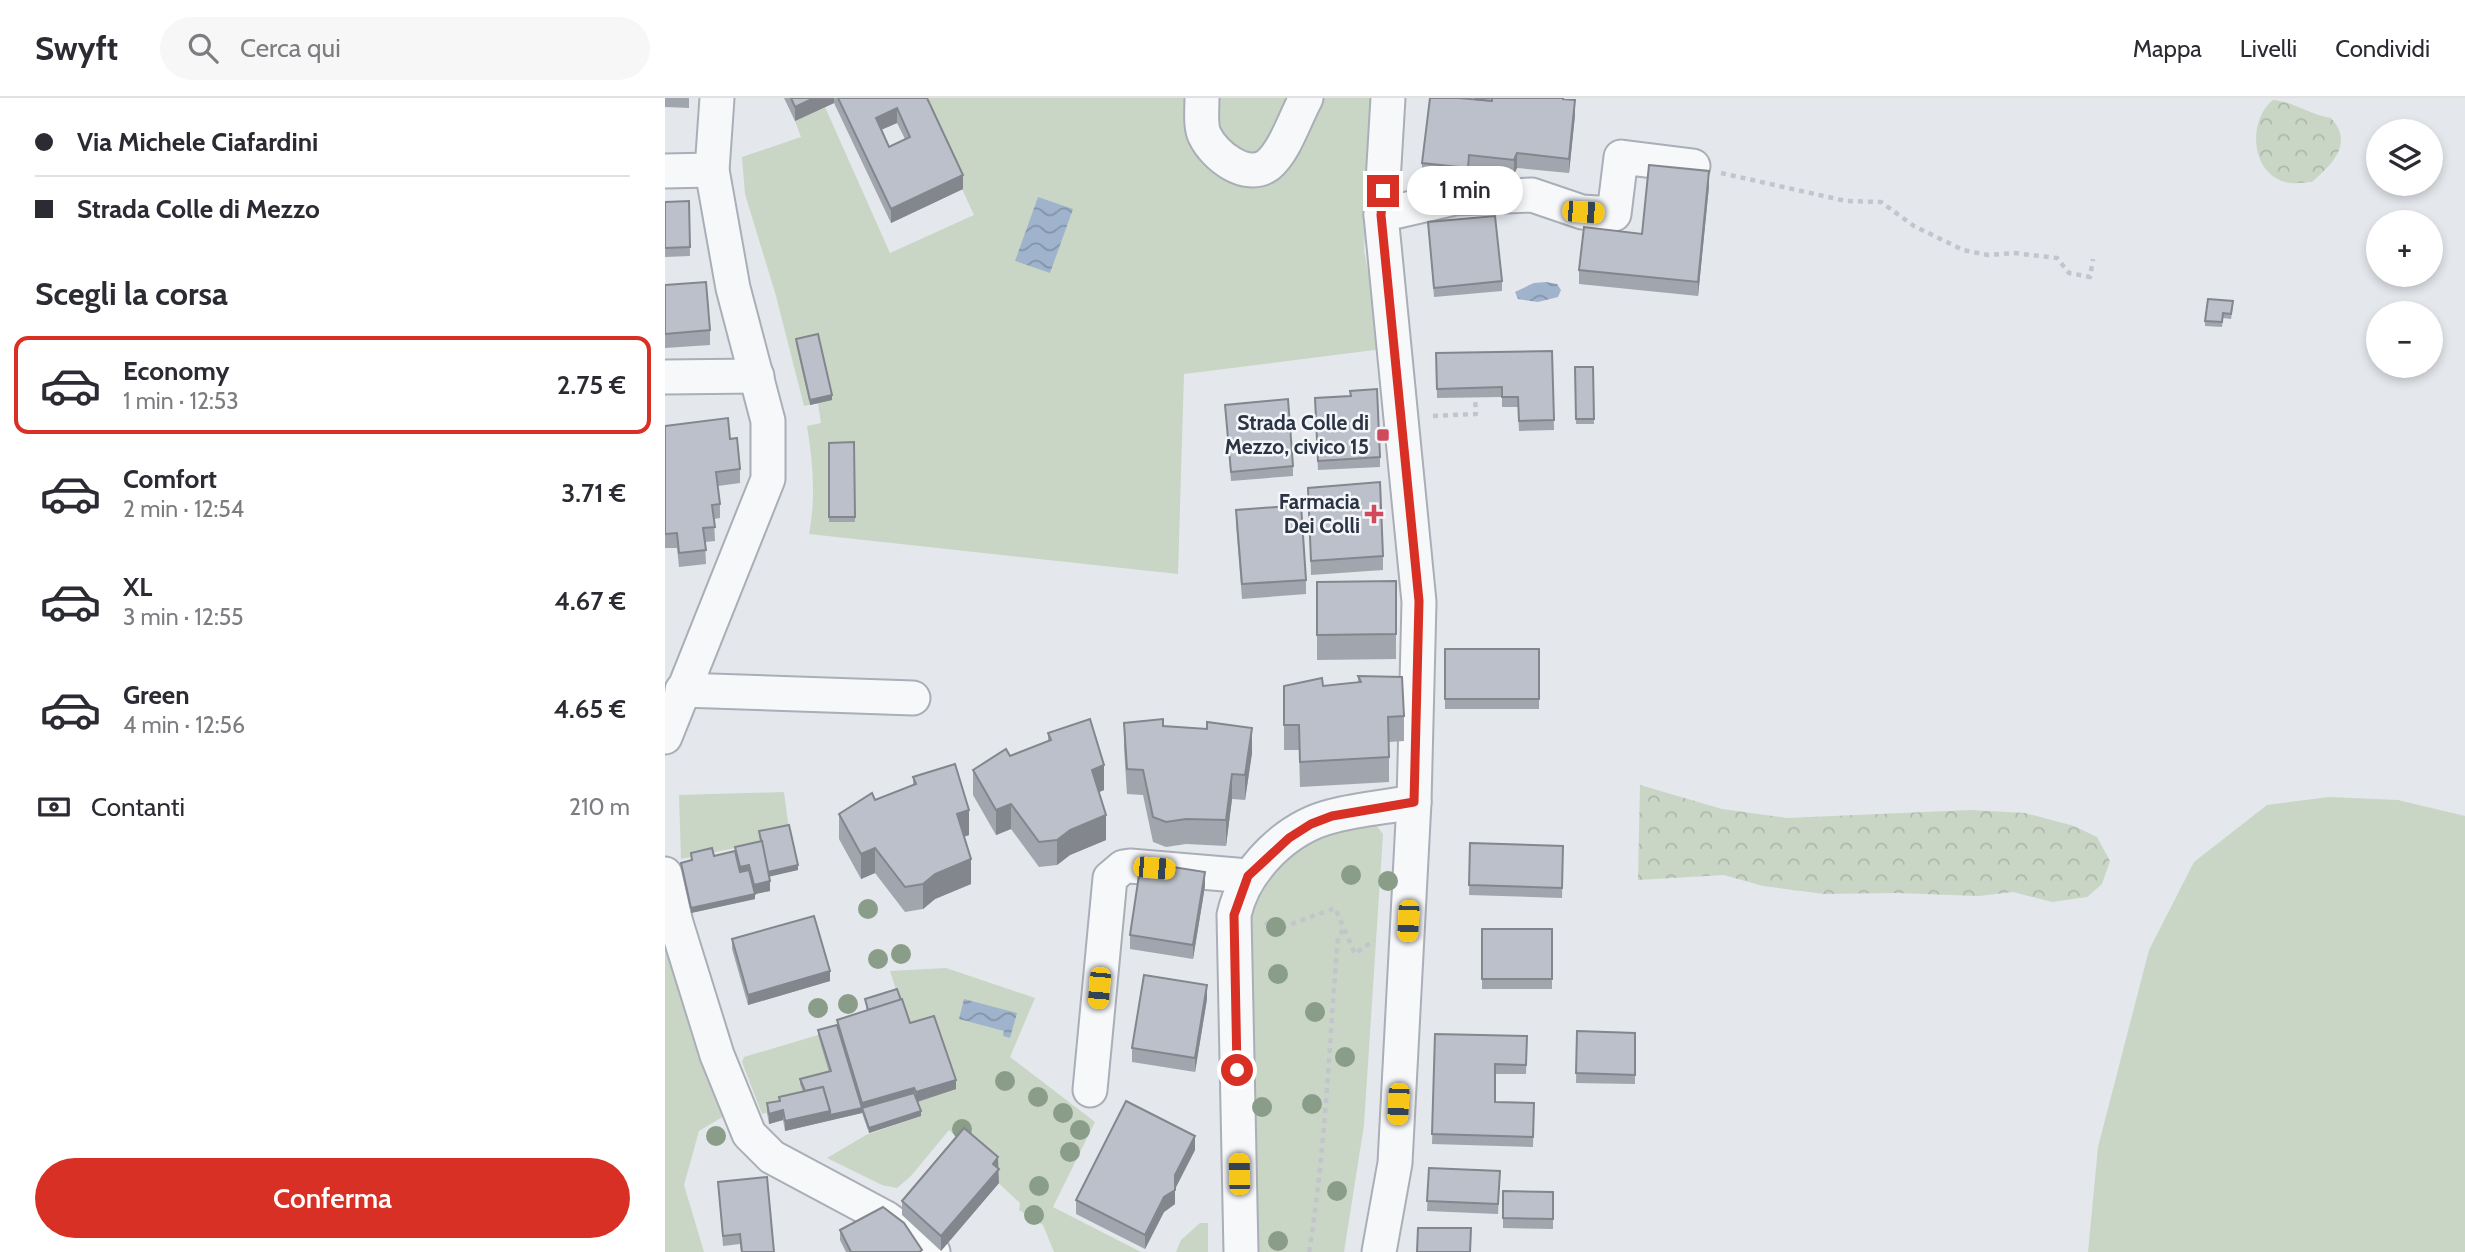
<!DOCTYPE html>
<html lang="it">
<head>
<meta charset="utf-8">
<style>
  body { margin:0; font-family:Cabin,sans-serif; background:#f7f7f7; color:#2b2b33; height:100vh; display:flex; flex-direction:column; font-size:26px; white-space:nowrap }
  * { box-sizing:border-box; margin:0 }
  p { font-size:23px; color:#7c7c81 }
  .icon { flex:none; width:38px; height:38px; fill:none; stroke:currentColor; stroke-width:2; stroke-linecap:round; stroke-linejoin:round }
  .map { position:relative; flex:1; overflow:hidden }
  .side { display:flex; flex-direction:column; background:#fff; width:665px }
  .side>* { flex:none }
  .hud { display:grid; align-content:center; height:154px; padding:0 35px; background:#fff }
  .controls { position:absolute; left:1701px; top:21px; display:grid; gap:14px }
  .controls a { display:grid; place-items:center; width:77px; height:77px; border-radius:50%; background:#fff; box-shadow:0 4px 10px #0003; font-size:35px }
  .end { position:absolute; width:32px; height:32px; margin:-16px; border:9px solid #d93025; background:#fff; box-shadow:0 0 0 4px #fff }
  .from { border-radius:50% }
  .bubble { position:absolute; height:49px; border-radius:24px; background:#fff; box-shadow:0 4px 10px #0003; font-size:23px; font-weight:600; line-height:49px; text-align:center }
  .car { position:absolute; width:21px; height:42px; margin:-21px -10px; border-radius:9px; box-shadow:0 0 5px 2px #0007; background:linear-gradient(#f5c518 24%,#345 0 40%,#f5c518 0 76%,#345 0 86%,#f5c518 0) }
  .hud b { display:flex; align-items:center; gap:24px; height:66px; font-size:26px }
  .hud b+b { border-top:2px solid #e1e1e2 }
  .hud i { width:18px; height:18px; background:#2b2b33 }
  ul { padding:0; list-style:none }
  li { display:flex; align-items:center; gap:21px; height:98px; margin:0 14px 10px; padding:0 21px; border:4px solid transparent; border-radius:14px }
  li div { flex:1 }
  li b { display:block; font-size:26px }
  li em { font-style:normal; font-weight:600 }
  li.on { border-color:#d93025 }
  li>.icon { width:63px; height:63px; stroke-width:1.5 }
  h2 { padding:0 35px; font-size:32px; line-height:84px }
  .pay { display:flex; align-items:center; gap:18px; height:77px; padding:0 35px; font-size:26px }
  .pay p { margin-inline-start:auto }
  .cta { display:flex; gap:14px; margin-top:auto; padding:14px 35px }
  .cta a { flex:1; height:80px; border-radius:42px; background:#d93025; color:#fff; font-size:28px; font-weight:600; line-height:80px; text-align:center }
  header { display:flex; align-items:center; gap:42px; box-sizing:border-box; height:98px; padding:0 35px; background:#fff; border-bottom:2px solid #e1e1e2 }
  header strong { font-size:33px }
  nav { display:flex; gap:38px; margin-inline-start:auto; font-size:24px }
  .search { width:490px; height:63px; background:#f7f7f7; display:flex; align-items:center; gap:18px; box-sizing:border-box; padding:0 24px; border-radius:38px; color:#7c7c81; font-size:26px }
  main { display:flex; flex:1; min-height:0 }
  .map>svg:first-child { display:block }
  .green { fill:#c9d6c5 }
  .forest { fill:url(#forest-crowns) }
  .water { fill:url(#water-waves) }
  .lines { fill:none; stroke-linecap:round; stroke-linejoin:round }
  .minor-casing { stroke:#a9aeb7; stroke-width:37 }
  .path { stroke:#c2c5cb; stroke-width:4.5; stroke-dasharray:5 5; stroke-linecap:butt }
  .minor { stroke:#f7f8fa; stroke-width:33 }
  .tree { fill:#899d89 }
  .wall { fill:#a1a5ae; fill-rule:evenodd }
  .shaded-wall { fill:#83868d }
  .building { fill:#bbc0ca; stroke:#83868d; stroke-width:2; fill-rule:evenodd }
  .route { stroke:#d93025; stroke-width:9 }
  .poi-dot { fill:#d1495b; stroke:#f4f6f9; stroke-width:2.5 }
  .labels { text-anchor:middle; stroke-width:5; stroke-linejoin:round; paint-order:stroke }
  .poi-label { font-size:21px; font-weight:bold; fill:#2b3445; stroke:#f4f6f9; text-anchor:end }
</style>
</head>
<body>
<header>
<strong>Swyft</strong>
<div class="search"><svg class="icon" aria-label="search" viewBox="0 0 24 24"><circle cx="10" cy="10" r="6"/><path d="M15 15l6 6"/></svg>Cerca qui</div>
<nav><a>Mappa</a><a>Livelli</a><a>Condividi</a></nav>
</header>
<main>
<section class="side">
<div class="hud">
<b><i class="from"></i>Via Michele Ciafardini</b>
<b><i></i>Strada Colle di Mezzo</b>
</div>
<h2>Scegli la corsa</h2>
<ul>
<li class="on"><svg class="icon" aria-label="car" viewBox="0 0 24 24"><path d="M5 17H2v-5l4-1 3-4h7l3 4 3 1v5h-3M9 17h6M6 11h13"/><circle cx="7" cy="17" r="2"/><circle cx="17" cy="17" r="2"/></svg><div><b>Economy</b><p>1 min · 12:53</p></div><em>2.75 €</em></li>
<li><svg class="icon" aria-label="car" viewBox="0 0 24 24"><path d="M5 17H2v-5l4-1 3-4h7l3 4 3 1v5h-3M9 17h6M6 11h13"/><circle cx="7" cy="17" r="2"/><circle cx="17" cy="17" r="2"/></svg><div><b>Comfort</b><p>2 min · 12:54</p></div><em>3.71 €</em></li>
<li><svg class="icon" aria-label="car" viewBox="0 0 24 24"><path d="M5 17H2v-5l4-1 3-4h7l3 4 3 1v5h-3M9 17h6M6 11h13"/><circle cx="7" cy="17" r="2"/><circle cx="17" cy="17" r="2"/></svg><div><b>XL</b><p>3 min · 12:55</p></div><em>4.67 €</em></li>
<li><svg class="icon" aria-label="car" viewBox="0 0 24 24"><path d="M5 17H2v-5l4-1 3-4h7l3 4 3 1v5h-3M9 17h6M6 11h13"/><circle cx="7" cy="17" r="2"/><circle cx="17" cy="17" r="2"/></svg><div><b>Green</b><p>4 min · 12:56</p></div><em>4.65 €</em></li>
</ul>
<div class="pay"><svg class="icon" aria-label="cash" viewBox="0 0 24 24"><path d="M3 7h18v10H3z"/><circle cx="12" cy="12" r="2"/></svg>Contanti<p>210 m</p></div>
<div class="cta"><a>Conferma</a></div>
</section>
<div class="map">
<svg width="1800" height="1154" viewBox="0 0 1800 1154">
  <defs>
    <pattern id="forest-crowns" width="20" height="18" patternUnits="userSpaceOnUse" patternTransform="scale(1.75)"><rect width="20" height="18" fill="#c9d6c5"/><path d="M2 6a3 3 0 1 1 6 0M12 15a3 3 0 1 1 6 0" fill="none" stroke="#adb8ab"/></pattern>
    <pattern id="water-waves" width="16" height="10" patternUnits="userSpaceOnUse" patternTransform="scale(1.75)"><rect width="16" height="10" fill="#9fb4cc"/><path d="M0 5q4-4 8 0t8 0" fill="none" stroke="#8293a7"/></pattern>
  </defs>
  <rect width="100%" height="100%" fill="#e4e7ec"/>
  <g class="green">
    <path d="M255,0H707L699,152L717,251L519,276L513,476L144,436C151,399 148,365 142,328L156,325L153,305L139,308L111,198L80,96L77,59L136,39L130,23L160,9L225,155L309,117Z"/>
    <polygon points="119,694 124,732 95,745 16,761 14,697"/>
    <polygon points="1664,699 1733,702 1800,718 1800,1154 1423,1154 1433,1049 1484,852 1529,764 1602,707"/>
    <polygon points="711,727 718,736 699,1027 679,1154 584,1154 579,826 600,779 639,746 665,733"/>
    <polygon points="0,836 59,1018 34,1033 19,1087 39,1154 0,1154"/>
    <polygon points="281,870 370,900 345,959 430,1024 388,1109 476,1154 389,1154 378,1127 354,1112 355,1105 328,1080 333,1073 284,1032 246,1078 232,1090 217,1087 162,1060 201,1037 256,1018 251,1004 245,935 225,873"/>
    <polygon points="153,937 166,978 142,1003 97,1016 77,964 79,959"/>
    <polygon points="535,1125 543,1125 543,1154 511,1154 516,1142"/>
  </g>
  <g class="forest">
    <path d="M1608,2C1630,4 1645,17 1666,20C1689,45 1668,66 1647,84C1641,84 1632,86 1625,85C1586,80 1581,23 1608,2Z"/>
    <polygon points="975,687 1057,711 1122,720 1306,712 1360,715 1409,728 1432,739 1445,763 1437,786 1422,799 1387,804 1348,794 1314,798 1230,795 1159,796 1098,788 1059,777 973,782"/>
  </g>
  <g class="water">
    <polygon points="373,99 408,111 385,175 350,163"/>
    <polygon points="881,184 892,186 896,192 893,199 873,204 853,201 850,194 869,185"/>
    <polygon points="299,901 352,915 345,940 338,938 339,933 294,921"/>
  </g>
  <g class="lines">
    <defs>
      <g id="minor">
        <path d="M537,0C537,11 535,29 540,38C549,57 581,83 603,67C620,53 630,20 641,0"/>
        <polyline points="0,73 47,72"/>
        <polyline points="716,117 790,100 867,97 917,114 949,116 956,59 1028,68"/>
        <polyline points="0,279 92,278"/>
        <polyline points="17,592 248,600"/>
        <polyline points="0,639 103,381 103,323 68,190 47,72 52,0"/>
        <polyline points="0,776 11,825 52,957 84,1036 107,1059 221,1120 268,1154"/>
        <polyline points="425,992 445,780 458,769 465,768 583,778"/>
        <path d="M576,1154L569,817C579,771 622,729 668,718C694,711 722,709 749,704"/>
        <polyline points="714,1154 730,1065 749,704 754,504 716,117 723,0"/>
      </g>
    </defs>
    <use href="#minor" class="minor-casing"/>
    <g class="path">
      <polyline points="1056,75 1181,103 1216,104 1249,128 1298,152 1323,157 1349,155 1392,160 1404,175 1425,179 1428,161"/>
      <polyline points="768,318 811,316 810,300"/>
      <polyline points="600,824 610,832 670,810 690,856 709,842"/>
      <path d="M644,1154C661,1050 664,944 673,839L679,831"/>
    </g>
    <use href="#minor" class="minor"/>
  </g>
  <g class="tree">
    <circle cx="686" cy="777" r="10"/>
    <circle cx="723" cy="783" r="10"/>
    <circle cx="203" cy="811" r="10"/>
    <circle cx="611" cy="829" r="10"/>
    <circle cx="236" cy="856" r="10"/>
    <circle cx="213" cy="861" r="10"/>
    <circle cx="613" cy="876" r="10"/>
    <circle cx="183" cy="906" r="10"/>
    <circle cx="153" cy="910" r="10"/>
    <circle cx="650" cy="914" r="10"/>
    <circle cx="680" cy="959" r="10"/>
    <circle cx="340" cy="983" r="10"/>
    <circle cx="373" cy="999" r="10"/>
    <circle cx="647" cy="1006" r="10"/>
    <circle cx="597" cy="1009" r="10"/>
    <circle cx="398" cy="1015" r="10"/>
    <circle cx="297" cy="1031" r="10"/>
    <circle cx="415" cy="1032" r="10"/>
    <circle cx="51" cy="1038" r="10"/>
    <circle cx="405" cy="1054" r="10"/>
    <circle cx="374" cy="1088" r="10"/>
    <circle cx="672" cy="1093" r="10"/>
    <circle cx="369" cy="1117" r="10"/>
    <circle cx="613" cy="1143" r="10"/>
  </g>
  <g class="wall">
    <polygon points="0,0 24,0 24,10 0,9"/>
    <path d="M119,0H262L298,91L226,125L169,5L130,23ZM232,25L240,41L224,49L216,32Z"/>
    <polygon points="810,0 899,0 910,17 904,75 852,70 849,76 804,71 803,84 757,79 757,65"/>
    <polygon points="1044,88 1033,198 914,186 914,172 977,136"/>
    <polygon points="24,103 25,158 0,159 0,104"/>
    <polygon points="763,124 837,183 837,193 769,199"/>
    <polygon points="0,187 45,232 45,247 0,250"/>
    <polygon points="1568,208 1566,221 1558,220 1557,229 1540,228 1540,223"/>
    <polygon points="131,241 167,302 145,307 131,246"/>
    <polygon points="887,253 889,332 854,333 853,309 837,309 837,299 772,300 771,255"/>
    <polygon points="910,269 928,269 929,326 911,326"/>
    <polygon points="560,307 628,368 628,378 566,383"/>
    <polygon points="650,310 715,359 715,369 653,372"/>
    <polygon points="0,328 65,341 75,371 75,385 53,388 55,406 55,420 49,421 50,443 40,444 41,466 14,469 12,450 0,450"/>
    <polygon points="189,344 190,424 164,424 164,345"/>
    <polygon points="643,390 718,458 718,472 646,477"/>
    <polygon points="571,412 641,482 641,496 577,501 571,426"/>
    <polygon points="731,483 731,561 652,562 652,484"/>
    <rect x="780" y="551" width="94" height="60"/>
    <polygon points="693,578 739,618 739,643 724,644 724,684 635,689 634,652 619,652 619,588 658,588 693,584"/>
    <polygon points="459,625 498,628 587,655 580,702 567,701 561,748 521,746 501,749 488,744 478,697 462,696 459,650"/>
    <polygon points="383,635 439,692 434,694 441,742 405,757 392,767 374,769 346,731 331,737 308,697 308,672 383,643"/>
    <polygon points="248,679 304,737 299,739 306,786 270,801 258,811 240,814 210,775 196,781 174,741 174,716 248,687"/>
    <polygon points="94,733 133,772 104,778 105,793 90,796 90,801 26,815 16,770 16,765 26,763 26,755 49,758 70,753 70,749 95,743"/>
    <polygon points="805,745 898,748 897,800 804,797"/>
    <polygon points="540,788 528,861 465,851 465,837"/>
    <rect x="817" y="831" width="70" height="60"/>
    <polygon points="67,841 165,883 83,907 67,851"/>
    <polygon points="200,901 245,925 291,991 253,1004 256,1018 204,1035 197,1015 120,1033 118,1022 104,1026 102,1015 102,1005 114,1003 114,999 138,994 135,986 135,981 164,974 153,937 153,932 172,927 172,922 202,913"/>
    <polygon points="542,901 530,974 467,964 467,950"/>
    <polygon points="912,933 970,935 970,986 911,985"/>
    <polygon points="770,936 862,938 861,976 830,976 830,1004 869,1005 868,1049 767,1046"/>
    <polygon points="530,1052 510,1091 510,1106 499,1114 480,1151 411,1116 411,1102"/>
    <polygon points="764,1070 835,1073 833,1116 762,1113"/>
    <polygon points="53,1084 109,1154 76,1154 75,1146 58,1148"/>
    <polygon points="334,1085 276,1153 237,1117 237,1103"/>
    <polygon points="838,1093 888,1094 888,1131 838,1130"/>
    <polygon points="175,1132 257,1154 181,1154 175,1142"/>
  </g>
  <g class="shaded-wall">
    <polygon points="149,0 169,0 169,5 130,23 130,9"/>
    <polygon points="910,2 910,17 904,75 904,61"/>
    <polygon points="232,10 232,25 211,34 211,20"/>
    <polygon points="852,55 852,70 849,76 849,62"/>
    <polygon points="1044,73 1044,88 1033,198 1033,184"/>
    <polygon points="298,77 298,91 226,125 226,111"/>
    <polygon points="167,297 167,302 145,307 145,302"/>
    <polygon points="587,630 587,655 580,702 580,677"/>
    <polygon points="439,667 439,692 427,697 427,672"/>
    <polygon points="567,676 567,701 561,748 561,722"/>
    <polygon points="346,706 346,731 331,737 331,712"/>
    <polygon points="304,712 304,737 292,741 292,716"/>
    <polygon points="441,717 441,742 405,757 392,767 392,742 405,732"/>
    <polygon points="210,750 210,775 196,781 196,756"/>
    <polygon points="306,761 306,786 270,801 258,811 258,786 270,776"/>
    <polygon points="84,767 84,777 75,779 75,769"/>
    <polygon points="133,767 133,772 103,779 103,774"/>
    <polygon points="540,774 540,788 528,861 528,847"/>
    <polygon points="105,783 105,793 90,796 90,801 26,815 26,810 89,796 89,787"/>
    <polygon points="165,873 165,883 83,907 83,897"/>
    <polygon points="542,887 542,901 530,974 530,960"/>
    <polygon points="291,982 291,991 251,1004 251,994"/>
    <polygon points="249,990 249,1000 197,1010 197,1005"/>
    <polygon points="197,1010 197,1015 120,1033 120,1023 165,1013"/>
    <polygon points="118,1012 118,1022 104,1026 104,1016"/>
    <polygon points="256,1013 256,1018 204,1035 204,1030"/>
    <polygon points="530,1038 530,1052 510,1091 510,1077"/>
    <polygon points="333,1059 334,1085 276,1153 276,1138"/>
    <polygon points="510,1092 510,1106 499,1114 480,1151 480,1137 499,1099"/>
  </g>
  <g class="building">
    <polygon points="126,0 149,0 130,9"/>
    <path d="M173,0H262L298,77L226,111ZM232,10L245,39L224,49L211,20Z"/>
    <polygon points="765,0 794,0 827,3 827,0 898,0 898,1 910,2 904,61 852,55 849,62 804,57 803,70 757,65"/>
    <polygon points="810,0 827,0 827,3 810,1"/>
    <polygon points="984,67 1044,73 1033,184 914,172 919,129 977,136"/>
    <polygon points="24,103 25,149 0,150 0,104"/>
    <polygon points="830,118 837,183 769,190 763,124"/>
    <polygon points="41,184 45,232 0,236 0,187"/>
    <polygon points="1543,201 1568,203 1566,216 1558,215 1557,224 1540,223"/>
    <polygon points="153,236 167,297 145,302 131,241"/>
    <polygon points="887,253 889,322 854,323 853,299 837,299 837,289 772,291 771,255"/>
    <polygon points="910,269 928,269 929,321 911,321"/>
    <polygon points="712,291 715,359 653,363 650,300 686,298 685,293"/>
    <polygon points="623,301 628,368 566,374 560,307"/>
    <polygon points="63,320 65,341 72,340 75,371 51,374 55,406 47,407 50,429 38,430 41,452 14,455 12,435 0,436 0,328"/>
    <polygon points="189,344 190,419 164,419 164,345"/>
    <polygon points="715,384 718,458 646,463 643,390"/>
    <polygon points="636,407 641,482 577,486 571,412"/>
    <polygon points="731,483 731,536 652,537 652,484"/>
    <rect x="780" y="551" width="94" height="50"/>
    <polygon points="693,578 737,579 739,618 723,619 724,659 635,664 634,627 619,627 619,588 657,580 658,588 696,584"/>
    <polygon points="425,621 439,667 427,672 441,717 405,732 392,742 374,744 346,706 331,712 308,672 341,651 345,658 386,642 383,635"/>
    <polygon points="498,621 498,628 542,631 542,624 587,630 580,677 567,676 561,722 521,721 501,724 488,719 478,672 462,671 459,625"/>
    <polygon points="290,666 304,712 292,716 306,761 270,776 258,786 240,789 210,750 196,756 174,716 207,695 210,702 251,686 248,679"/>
    <polygon points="124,727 133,767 103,774 94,733"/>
    <polygon points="97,743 105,783 89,787 84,767 75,769 70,749"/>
    <polygon points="805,745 898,748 897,790 804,787"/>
    <polygon points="47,750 49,758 70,753 75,774 84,772 90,796 26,810 16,765 27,762 26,755"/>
    <polygon points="476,764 540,774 528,847 465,837"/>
    <polygon points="149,818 165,873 83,897 67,841"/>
    <rect x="817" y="831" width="70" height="50"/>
    <polygon points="479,877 542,887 530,960 467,950"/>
    <polygon points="232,891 236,902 203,912 200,901"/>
    <polygon points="237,901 245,925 269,918 291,982 251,994 249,990 197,1005 172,922"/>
    <polygon points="172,927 197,1010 165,1017 165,1013 158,989 140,993 135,981 166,973 153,932"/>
    <polygon points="912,933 970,935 970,977 911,975"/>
    <polygon points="770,936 862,938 861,967 830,966 830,1004 869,1005 868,1039 767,1036"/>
    <polygon points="158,989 165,1013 120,1023 118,1012 104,1016 102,1005 115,1003 114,999"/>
    <polygon points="249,995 256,1013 204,1030 197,1010"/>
    <polygon points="461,1003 530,1038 510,1077 510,1092 499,1099 480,1137 411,1102"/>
    <polygon points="299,1030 333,1059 328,1066 334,1071 276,1138 237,1103"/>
    <polygon points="764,1070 835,1073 833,1106 762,1103"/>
    <polygon points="102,1079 109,1154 77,1154 75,1136 58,1138 53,1084"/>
    <polygon points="838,1093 888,1094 888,1121 838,1120"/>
    <polygon points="218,1109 239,1125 257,1152 254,1154 186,1154 175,1132"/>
    <polygon points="753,1130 806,1130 805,1154 752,1154"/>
  </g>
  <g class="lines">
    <polyline class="route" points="572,972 569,817 583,778 624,740 646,726 667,718 749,704 754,503 716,117 718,93"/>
  </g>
  <g class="poi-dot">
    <rect x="711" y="330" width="14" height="14" rx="3.5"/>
    <path d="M705.5 405.5h7v7h7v7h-7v7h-7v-7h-7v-7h7z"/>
  </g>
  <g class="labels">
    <g class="poi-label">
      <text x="704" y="332">Strada Colle di<tspan x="704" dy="24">Mezzo, civico 15</tspan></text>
      <text x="695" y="411">Farmacia<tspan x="695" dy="24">Dei Colli</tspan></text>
    </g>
  </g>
</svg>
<div class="controls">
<a><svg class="icon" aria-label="layers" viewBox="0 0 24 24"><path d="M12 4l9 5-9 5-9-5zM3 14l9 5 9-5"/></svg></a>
<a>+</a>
<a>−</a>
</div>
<i class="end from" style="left:572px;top:972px"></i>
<i class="end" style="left:718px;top:93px"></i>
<div class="bubble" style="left:742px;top:68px;width:116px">1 min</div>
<i class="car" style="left:918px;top:114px;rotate:94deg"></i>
<i class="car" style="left:489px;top:770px;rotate:95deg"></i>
<i class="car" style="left:743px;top:823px;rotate:183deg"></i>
<i class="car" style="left:434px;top:890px;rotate:185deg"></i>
<i class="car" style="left:733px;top:1006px;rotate:183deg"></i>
<i class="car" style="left:574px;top:1076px;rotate:359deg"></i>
</div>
</main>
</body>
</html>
